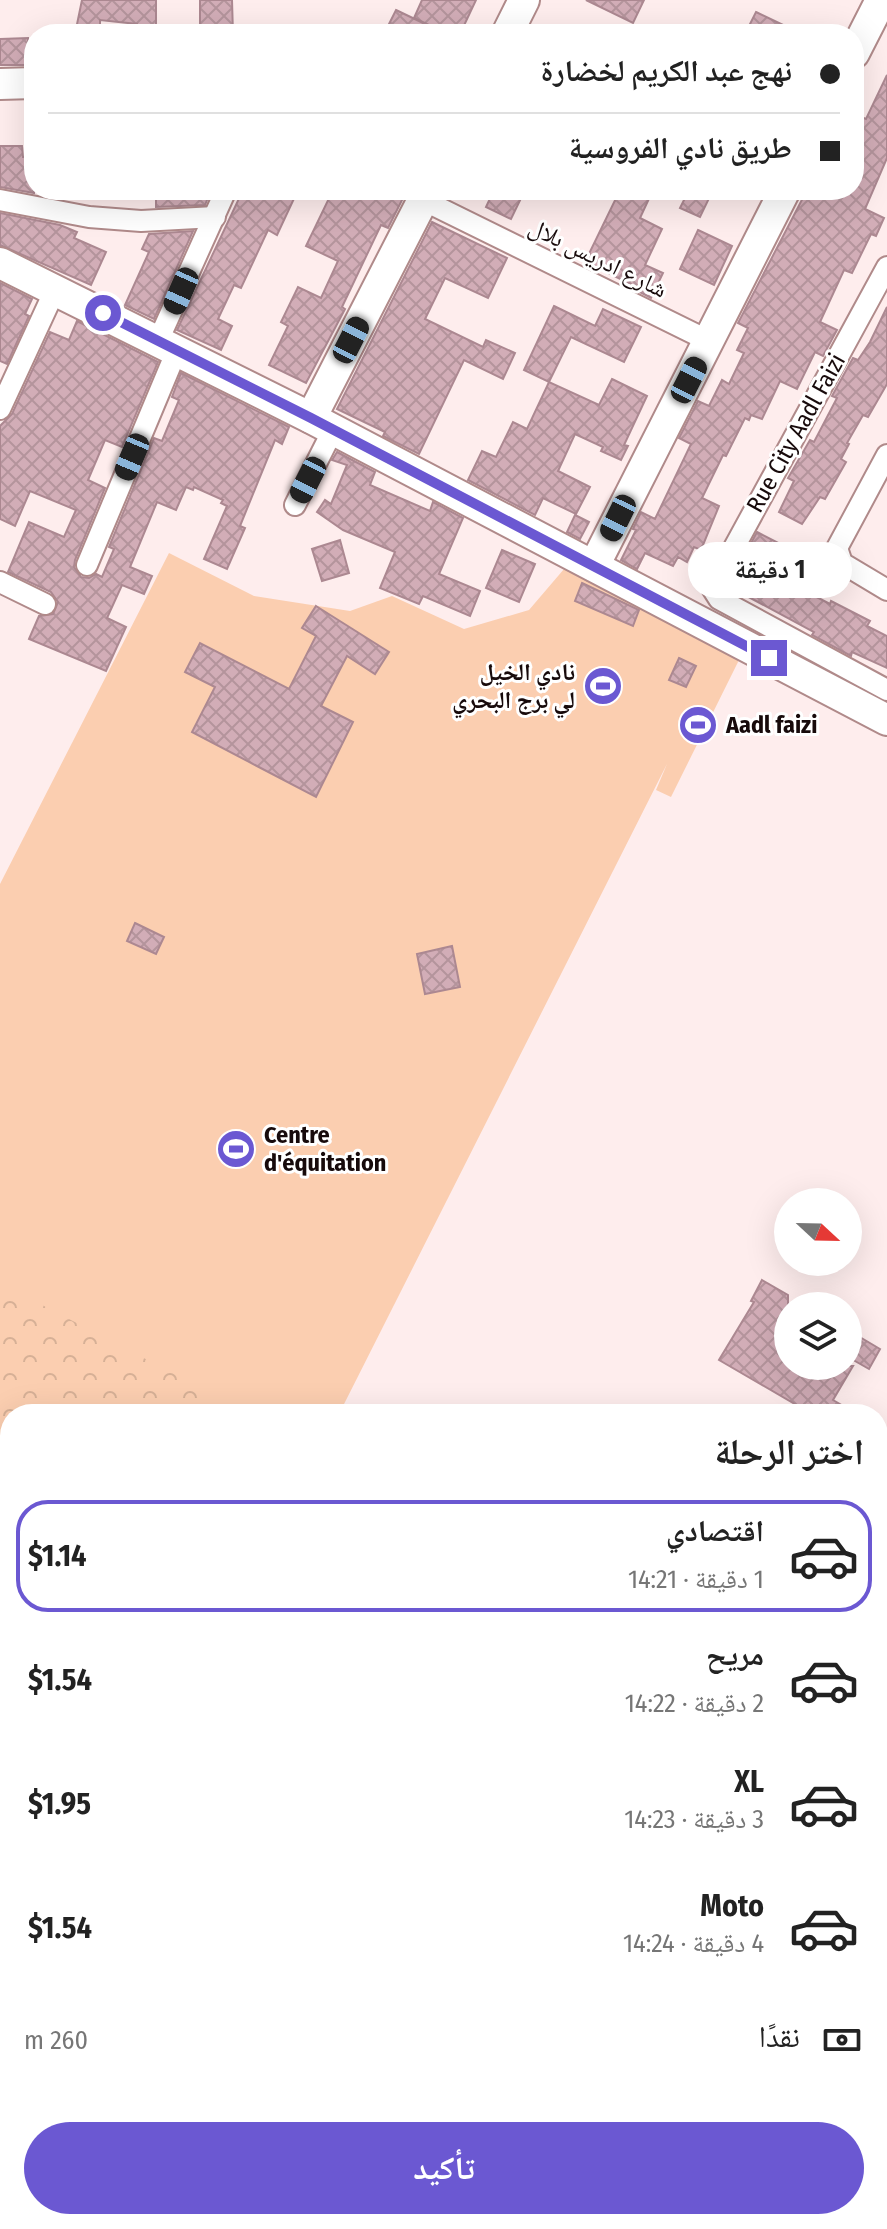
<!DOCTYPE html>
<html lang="ar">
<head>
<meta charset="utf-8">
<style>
  body { margin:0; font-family:"Fira Sans Condensed","Noto Naskh Arabic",sans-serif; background:#f2f2f2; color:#222; direction:rtl; height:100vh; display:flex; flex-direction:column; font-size:30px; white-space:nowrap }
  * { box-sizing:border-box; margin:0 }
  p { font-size:26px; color:#767676 }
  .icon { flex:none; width:44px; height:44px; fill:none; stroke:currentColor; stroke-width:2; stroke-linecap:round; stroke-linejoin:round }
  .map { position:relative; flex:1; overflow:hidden; direction:ltr }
  .panel { position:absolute; left:0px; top:1404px; width:888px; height:826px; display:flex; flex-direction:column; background:#fff; border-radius:32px 32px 0 0; box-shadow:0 8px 32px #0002; direction:rtl }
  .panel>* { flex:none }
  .guide { position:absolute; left:24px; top:24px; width:840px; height:176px; border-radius:32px; box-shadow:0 8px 32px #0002; direction:rtl; display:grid; align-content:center; height:176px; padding:0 24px; background:#fff }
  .needle { width:52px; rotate:112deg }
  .buttons { position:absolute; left:774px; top:1188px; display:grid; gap:16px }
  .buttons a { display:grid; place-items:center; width:88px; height:88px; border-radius:50%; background:#fff; box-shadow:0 8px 32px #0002; font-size:40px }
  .end { position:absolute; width:36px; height:36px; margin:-18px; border:10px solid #6b58d2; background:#fff; box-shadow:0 0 0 4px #fff }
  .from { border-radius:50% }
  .bubble { position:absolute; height:56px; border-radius:28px; background:#fff; box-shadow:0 8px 32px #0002; font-size:26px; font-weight:700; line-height:56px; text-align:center; direction:rtl }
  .car { position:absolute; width:24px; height:48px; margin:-24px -12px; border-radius:10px; box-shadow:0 0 6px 2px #0007; background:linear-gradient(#222 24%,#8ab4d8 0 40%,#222 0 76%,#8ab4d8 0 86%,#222 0) }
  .guide b { display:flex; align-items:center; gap:28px; height:76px; font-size:30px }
  .guide b+b { border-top:2px solid #e0e0e0 }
  .guide i { width:20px; height:20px; background:#222 }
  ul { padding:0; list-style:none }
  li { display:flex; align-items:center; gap:24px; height:112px; margin:0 16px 12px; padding:0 8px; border:4px solid transparent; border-radius:32px }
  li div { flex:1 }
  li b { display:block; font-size:30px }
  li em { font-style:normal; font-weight:700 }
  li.on { border-color:#6b58d2 }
  li>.icon { width:72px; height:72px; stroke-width:1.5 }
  h2 { padding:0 24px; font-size:36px; line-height:96px }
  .pay { display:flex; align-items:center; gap:20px; height:88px; padding:0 24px; font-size:30px }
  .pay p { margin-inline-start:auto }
  .button { display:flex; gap:16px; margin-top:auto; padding:16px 24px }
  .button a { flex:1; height:92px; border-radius:48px; background:#6b58d2; color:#fff; font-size:32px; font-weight:700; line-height:92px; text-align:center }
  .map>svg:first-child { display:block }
  .grass { fill:#fbceb0 }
  .forest { fill:url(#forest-crowns) }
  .building { fill:url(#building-cross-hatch); stroke:#ac8891; stroke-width:2 }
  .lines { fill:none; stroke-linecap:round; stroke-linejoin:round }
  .street-casing { stroke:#b08a8a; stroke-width:24 }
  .secondary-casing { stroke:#b08a8a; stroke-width:34 }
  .street { stroke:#fff; stroke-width:20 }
  .secondary { stroke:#fff; stroke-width:30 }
  .route { stroke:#6b58d2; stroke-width:10 }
  .labels { text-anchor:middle; stroke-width:6; stroke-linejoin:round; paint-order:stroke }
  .street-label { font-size:24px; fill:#170a0b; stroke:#fff }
  .poi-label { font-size:24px; font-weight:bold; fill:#170a0b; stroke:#fff; text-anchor:start }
</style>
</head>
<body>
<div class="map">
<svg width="887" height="2229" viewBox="0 0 887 2229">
  <defs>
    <pattern id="forest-crowns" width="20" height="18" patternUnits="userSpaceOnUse" patternTransform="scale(2)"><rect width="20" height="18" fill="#fbceb0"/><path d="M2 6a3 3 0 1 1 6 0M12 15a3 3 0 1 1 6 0" fill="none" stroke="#d6b096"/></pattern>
    <pattern id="building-cross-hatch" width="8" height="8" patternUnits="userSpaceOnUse" patternTransform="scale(2)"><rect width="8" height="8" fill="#d2adb7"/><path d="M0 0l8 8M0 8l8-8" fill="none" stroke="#b4949c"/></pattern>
  </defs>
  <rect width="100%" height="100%" fill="#feeded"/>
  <g class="grass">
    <polygon points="169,553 254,596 350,611 392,596 464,629 529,610 570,562 728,645 739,660 671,797 656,790 667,764 339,1414 10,1414 10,1845 0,1839 0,884"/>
    <polygon points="0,2199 10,2206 10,2220 32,2220 46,2229 0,2229"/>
    <polygon points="355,2220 647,2220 663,2229 350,2229"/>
  </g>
  <polygon class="forest" points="0,1283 251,1414 10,1414 10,1835 0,1830"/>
  <g class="building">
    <polygon points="82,0 156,0 156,34 137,34 137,24 100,20 100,34 75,34"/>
    <polygon points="200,0 232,0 233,34 200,34"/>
    <polygon points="422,0 476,0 460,34 448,34 414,18"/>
    <polygon points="586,0 644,0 633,23"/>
    <polygon points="396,10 446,34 384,34"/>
    <polygon points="756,12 802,34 745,34"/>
    <polygon points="28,38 28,65 0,65 0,39"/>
    <polygon points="887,75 887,158 865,209 884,218 876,236 871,234 852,273 844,270 820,322 837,330 823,356 815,352 797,389 780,381 762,419 751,415 749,420 745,418 726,456 723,455 702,498 719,506 701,550 694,547 687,562 678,557 673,566 645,553 637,569 621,560 636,530 633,529 641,512 655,519 691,444 679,438 698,401 709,406 722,380 729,384 744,353 737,350 748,328 738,323 807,190 816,190 831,197 834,190 854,190 854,114 866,119"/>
    <polygon points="0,146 22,146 23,157 34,157 34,193 0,187"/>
    <polygon points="156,190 211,190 205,205 156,207"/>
    <polygon points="243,190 298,190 277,235 268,230 241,288 234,285 218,319 232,326 221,350 177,330"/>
    <polygon points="333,190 407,190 388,228 381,225 342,307 345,309 306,383 269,365 288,326 281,322 298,287 321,298 338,261 306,246"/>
    <polygon points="494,190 525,190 511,219 486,207"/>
    <polygon points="620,190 653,190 640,218 662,229 645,265 663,273 651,298 632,288 633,285 585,262"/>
    <polygon points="689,190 713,190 700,217 680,208"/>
    <polygon points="0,213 60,225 77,232 74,238 106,252 91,285 0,245"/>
    <polygon points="432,222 507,258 488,298 445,278 425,319 483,347 486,340 515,353 503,379 464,360 419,454 383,436 385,432 337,409"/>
    <polygon points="698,230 732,246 714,285 680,269"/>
    <polygon points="193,231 154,319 125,305 149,252 142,249 149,234"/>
    <polygon points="0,283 32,299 25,314 29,316 7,364 0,361"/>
    <polygon points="554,306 595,326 603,309 641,327 624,362 571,337 549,382 524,370"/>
    <polygon points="887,307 887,384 868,417 863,415 847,443 849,444 841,459 846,462 825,499 820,497 802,524 779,512 794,481 788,478 810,440 814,442 837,398 832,396 853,358 858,360 870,342"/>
    <polygon points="77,321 158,362 122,447 105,440 88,480 105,488 75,560 74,567 81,577 89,578 96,574 102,577 114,549 109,547 154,438 162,441 179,400 172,397 181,373 289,427 282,444 275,440 240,526 245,528 227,569 204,559 227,506 221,503 223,500 194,487 193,490 186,487 176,510 157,502 130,567 152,576 144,594 122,585 107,618 126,627 106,671 29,639 39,616 53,614 58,602 51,592 8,572 29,522 64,537 76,510 30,491 15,526 0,519 0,426 12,414 50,332 69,340"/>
    <polygon points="612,379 647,396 624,445 628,446 621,460 601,451 603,447 575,434 558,471 590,487 576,514 543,498 535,515 468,480 482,451 496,457 513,422 527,429 549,382 599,405"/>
    <polygon points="337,452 375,472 370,485 430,511 433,502 463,518 439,574 480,591 470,616 423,596 419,604 380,588 395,552 343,530 317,512 325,500 331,504 347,465 332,460"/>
    <polygon points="575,515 589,522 580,539 567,532"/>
    <polygon points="757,532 792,550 778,577 830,604 831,601 870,621 867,626 887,636 887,668 852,652 851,656 812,635 814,632 728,586"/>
    <polygon points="340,540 349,573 322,581 312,549"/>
    <polygon points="502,550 535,564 519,602 486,588"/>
    <polygon points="582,583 639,610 633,626 575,601"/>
    <polygon points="316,606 389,652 375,674 347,656 321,706 353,722 316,797 192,732 215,687 185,672 200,643 289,689 316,636 302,628"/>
    <polygon points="679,658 696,666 686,687 669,680"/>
    <polygon points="135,923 164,937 156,954 127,941"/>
    <polygon points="452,946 460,987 425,994 417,954"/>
    <polygon points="762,1280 788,1295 788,1366 853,1366 833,1400 857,1414 812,1414 719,1360 754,1302 751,1301"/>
    <polygon points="848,1330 880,1349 869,1369 848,1357"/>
  </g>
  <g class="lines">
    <defs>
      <g id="street">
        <polyline points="0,200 89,217 141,221 215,217"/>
        <polyline points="423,200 709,341"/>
        <polyline points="887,267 712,588 719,599 887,690"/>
        <polyline points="158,341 226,190"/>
        <polyline points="0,409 55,290"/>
        <polyline points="887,455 837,548 842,563 887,590"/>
        <polyline points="295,505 333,430"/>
        <polyline points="87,565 177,350"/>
        <polyline points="0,582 45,604"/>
        <polyline points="0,1847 10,1852"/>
        <polyline points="878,1900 887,1883"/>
        <polyline points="0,2136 10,2118"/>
        <polyline points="160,2220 174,2229"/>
        <polyline points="340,2229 346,2220"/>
      </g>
      <g id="secondary">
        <polyline points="507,34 524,0"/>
        <polyline points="854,53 881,0"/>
        <polyline points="0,84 34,83"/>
        <polyline points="0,263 311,418 887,720"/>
        <polyline points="311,418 428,190"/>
        <polyline points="594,566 785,190"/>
        <polyline points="0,1968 10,1974"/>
        <polyline points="697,2220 713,2229"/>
      </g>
    </defs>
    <use href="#street" class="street-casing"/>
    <use href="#secondary" class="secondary-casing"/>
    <use href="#street" class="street"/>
    <use href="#secondary" class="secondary"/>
  </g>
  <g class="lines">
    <polyline class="route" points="103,313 311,418 769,658"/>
  </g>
  <defs>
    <symbol id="stadium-disc" viewBox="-11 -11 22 22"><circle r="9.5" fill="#6b58d2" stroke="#fff"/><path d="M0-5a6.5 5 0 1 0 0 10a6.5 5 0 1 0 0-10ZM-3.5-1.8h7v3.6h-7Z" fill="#fff"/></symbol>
  </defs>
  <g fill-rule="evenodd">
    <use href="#stadium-disc" x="581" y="664" width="44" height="44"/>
    <use href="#stadium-disc" x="676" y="703" width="44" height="44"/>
    <use href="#stadium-disc" x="214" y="1127" width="44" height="44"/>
  </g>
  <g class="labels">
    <g class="street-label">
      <text transform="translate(598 258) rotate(26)" y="8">شارع ادريس بلال</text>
      <text transform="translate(796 433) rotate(-61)" y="8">Rue City Aadl Faizi</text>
    </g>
    <g class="poi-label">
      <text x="575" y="680" text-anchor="end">نادي الخيل<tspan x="575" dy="28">لي برج البحري</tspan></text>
      <text x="726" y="733">Aadl faizi</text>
      <text x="264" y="1143">Centre<tspan x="264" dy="28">d'équitation</tspan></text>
    </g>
  </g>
</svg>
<div class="buttons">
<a><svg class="needle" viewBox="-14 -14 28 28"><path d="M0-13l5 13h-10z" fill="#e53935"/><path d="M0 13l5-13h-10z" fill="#767676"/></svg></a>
<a><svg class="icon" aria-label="layers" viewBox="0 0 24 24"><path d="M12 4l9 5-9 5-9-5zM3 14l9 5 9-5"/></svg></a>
</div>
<i class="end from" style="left:103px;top:313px"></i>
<i class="end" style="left:769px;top:658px"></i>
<div class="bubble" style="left:688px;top:542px;width:164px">1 دقيقة</div>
<i class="car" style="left:181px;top:291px;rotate:204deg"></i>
<i class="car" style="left:351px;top:340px;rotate:27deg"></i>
<i class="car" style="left:689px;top:380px;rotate:27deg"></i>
<i class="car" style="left:132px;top:457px;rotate:203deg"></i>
<i class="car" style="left:308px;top:480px;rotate:207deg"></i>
<i class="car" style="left:618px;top:518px;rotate:206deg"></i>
<div class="guide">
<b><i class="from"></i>نهج عبد الكريم لخضارة</b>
<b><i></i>طريق نادي الفروسية</b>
</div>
<section class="panel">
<h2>اختر الرحلة</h2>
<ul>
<li class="on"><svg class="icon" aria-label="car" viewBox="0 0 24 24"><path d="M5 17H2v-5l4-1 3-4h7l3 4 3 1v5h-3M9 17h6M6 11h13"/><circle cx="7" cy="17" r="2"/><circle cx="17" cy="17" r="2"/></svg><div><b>اقتصادي</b><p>1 دقيقة · 14:21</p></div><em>$1.14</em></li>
<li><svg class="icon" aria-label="car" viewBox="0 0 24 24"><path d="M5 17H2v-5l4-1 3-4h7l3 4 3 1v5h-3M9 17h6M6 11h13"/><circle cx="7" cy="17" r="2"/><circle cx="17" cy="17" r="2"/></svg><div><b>مريح</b><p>2 دقيقة · 14:22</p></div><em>$1.54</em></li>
<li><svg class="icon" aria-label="car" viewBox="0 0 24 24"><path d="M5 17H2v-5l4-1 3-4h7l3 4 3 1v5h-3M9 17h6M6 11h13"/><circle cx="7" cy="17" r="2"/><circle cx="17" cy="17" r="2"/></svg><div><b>XL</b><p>3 دقيقة · 14:23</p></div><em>$1.95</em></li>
<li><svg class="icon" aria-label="car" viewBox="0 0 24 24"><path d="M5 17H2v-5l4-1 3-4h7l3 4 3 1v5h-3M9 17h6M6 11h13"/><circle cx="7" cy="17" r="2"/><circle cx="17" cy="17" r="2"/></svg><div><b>Moto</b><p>4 دقيقة · 14:24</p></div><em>$1.54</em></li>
</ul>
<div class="pay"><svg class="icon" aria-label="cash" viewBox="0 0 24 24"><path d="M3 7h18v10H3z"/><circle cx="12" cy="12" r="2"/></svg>نقدًا<p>260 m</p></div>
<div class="button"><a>تأكيد</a></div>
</section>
</div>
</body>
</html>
